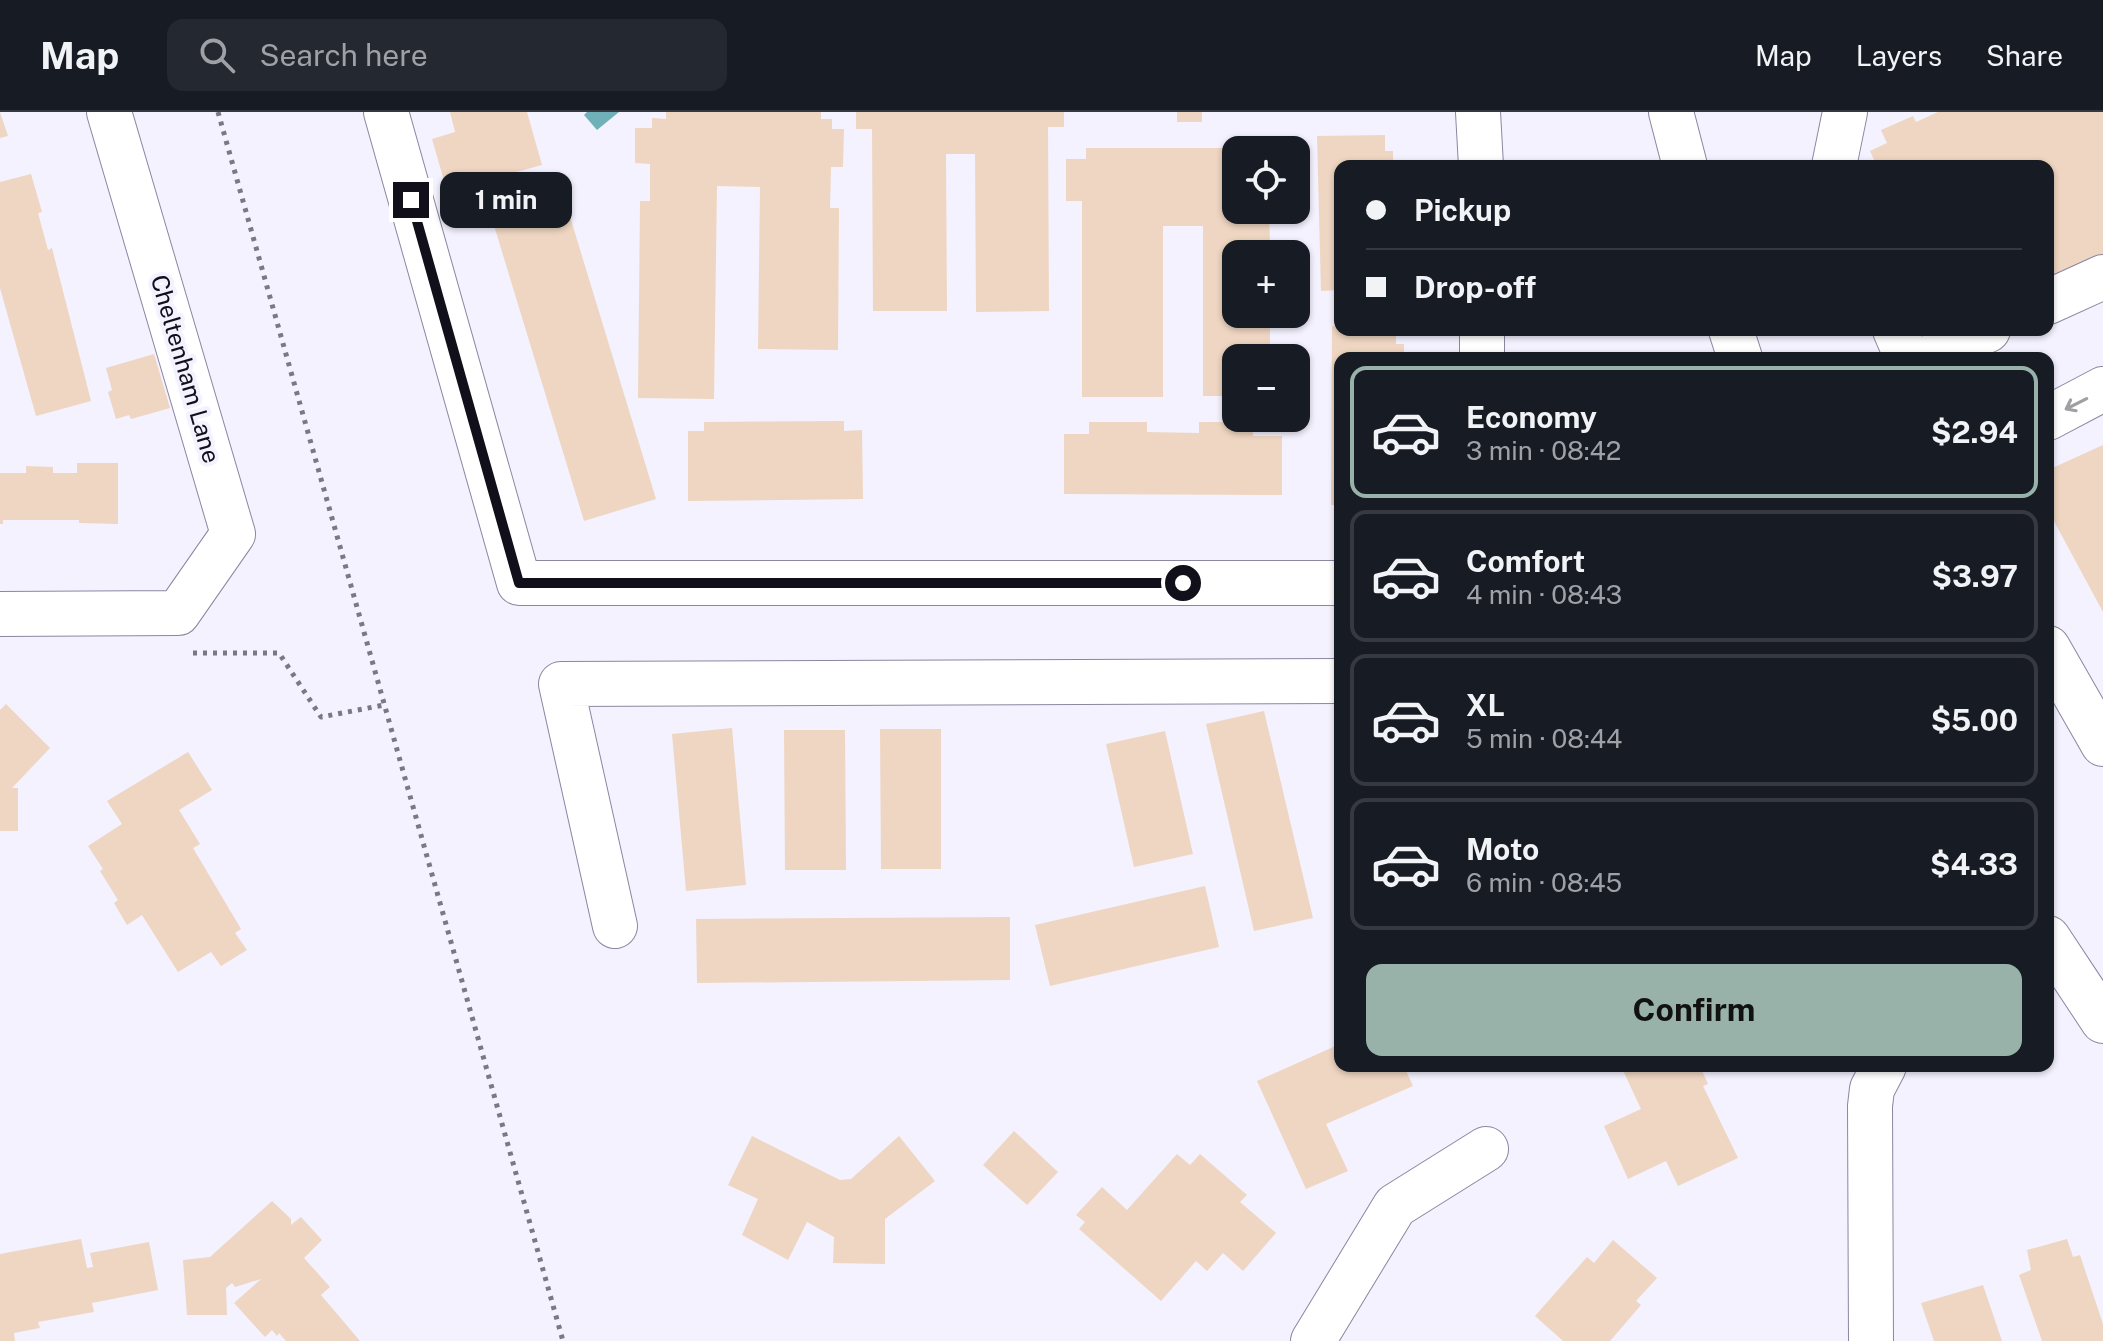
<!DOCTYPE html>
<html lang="en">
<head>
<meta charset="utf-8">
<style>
  body { margin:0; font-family:"Public Sans",sans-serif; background:#242831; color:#f1f3f6; height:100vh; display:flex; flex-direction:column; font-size:30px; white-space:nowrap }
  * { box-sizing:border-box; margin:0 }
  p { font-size:26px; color:#9ea1a6 }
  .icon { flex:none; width:44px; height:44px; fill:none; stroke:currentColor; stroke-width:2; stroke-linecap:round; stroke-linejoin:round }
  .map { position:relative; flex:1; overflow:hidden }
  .drawer { position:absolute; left:1334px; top:240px; width:720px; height:720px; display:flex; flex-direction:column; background:#171b24; border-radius:16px; box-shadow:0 2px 6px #0004 }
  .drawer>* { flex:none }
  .top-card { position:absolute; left:1334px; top:48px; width:720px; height:176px; border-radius:16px; box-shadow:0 2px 6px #0004; display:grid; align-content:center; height:176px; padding:0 32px; background:#171b24 }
  .controls { position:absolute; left:1222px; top:24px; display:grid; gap:16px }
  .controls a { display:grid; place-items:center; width:88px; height:88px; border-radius:16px; background:#171b24; box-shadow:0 2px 6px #0004; font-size:40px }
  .end { position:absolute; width:36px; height:36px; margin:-18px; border:10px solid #11101a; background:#fff; box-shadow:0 0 0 4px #fff }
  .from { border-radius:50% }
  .bubble { position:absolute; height:56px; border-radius:16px; background:#171b24; box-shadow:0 2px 6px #0004; font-size:26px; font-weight:700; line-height:56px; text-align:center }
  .top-card b { display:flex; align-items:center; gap:28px; height:76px; font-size:30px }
  .top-card b+b { border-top:2px solid #363941 }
  .top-card i { width:20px; height:20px; background:#f1f3f6 }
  ul { padding:14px 0 0; list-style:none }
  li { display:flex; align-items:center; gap:24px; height:132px; margin:0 16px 12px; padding:0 16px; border:4px solid #363941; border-radius:16px }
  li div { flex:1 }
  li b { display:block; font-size:30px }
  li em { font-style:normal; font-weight:700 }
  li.current { border-color:#98b2a9 }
  li>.icon { width:72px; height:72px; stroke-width:1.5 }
  .primary-button { display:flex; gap:16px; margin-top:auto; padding:16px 32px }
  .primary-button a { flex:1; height:92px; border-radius:16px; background:#98b2a9; color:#111; font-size:32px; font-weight:700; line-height:92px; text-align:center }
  header { display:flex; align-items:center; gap:48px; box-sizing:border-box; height:112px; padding:0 40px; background:#171b24; border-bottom:2px solid #363941 }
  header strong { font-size:38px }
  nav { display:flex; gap:44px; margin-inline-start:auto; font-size:28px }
  .search { width:560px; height:72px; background:#242831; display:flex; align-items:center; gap:20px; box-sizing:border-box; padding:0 28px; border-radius:16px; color:#9ea1a6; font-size:30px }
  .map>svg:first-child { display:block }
  .water { fill:#70b1b9 }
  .building { fill:#efd6c2 }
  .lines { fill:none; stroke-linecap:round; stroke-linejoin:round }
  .minor-casing { stroke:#8a87a1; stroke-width:46 }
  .major-casing { stroke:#8a87a1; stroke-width:46 }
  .path { stroke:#797883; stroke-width:5; stroke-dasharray:4 6; stroke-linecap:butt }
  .minor { stroke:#fff; stroke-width:44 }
  .major { stroke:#fff; stroke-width:44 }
  .oneway { stroke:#a09fa3 }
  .route { stroke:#11101a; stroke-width:10 }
  .labels { text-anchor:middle; stroke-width:8; stroke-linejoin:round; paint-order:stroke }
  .street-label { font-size:24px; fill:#11101a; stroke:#f3f2fe }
</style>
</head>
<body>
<header>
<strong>Map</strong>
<div class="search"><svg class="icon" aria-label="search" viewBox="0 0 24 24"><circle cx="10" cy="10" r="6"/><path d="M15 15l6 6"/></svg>Search here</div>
<nav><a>Map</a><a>Layers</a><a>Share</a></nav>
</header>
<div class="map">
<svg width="2103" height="1229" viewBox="0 0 2103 1229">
  <rect width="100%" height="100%" fill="#f3f2fe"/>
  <polygon class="water" points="587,0 619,0 597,18 584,3"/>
  <g class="building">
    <polygon points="0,0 8,24 0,26"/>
    <polygon points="450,0 527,0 542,53 447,79 432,27 455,20"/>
    <polygon points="666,0 821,0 821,7 832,7 832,17 844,17 843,55 831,55 830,96 839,96 838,238 758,237 760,75 717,74 714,287 638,286 640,89 650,89 650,52 635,51 635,16 652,16 652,6 666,7"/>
    <polygon points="856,0 1064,0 1064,15 1048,15 1049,199 976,200 975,42 946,42 947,199 873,199 872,17 856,17"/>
    <rect x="1177" y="0" width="25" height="10"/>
    <polygon points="1938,0 2103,0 2103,143 2048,175 2048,54 1877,54 1870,39 1887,31 1881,18 1913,4 1916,10"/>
    <polygon points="1385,23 1385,39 1393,39 1393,54 1340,54 1340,178 1321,179 1317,24"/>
    <polygon points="1086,36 1236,36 1236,98 1269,98 1270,129 1270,142 1236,142 1236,202 1270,202 1270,246 1236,246 1236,284 1203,284 1203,114 1163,114 1163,285 1082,285 1082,89 1066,89 1066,47 1086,47"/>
    <polygon points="31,62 42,100 38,101 48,138 52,136 91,289 36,304 0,176 0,70"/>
    <polygon points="561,75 656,387 584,409 489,97"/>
    <polygon points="1332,214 1340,214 1340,218 1396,218 1396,232 1404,232 1404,246 1340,246 1340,393 1331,393"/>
    <polygon points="154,242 170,296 131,307 129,303 116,307 108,280 112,278 106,256"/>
    <polygon points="844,309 844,319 862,318 863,387 688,389 688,319 704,319 704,310"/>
    <polygon points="1089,310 1147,310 1147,320 1199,321 1199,310 1253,310 1253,324 1282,324 1282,383 1064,382 1064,322 1089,322"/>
    <polygon points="2103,333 2103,500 2048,398 2048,358"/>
    <polygon points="77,351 118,351 118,412 79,411 79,408 3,408 3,412 0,412 0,361 26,361 26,354 53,355 53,361 77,361"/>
    <polygon points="6,592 50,636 12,676 18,676 18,719 0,719 0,598"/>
    <polygon points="1264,599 1313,806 1254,819 1206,612"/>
    <polygon points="732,616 746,773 686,779 672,622"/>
    <polygon points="880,617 941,617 941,757 881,757"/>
    <polygon points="784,618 845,618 846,758 785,758"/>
    <polygon points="1165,619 1193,742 1134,755 1106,632"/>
    <polygon points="188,640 212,678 179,698 200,732 193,736 241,817 235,821 247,838 221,854 211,840 178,860 142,803 127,813 114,791 118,788 100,759 103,757 88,734 122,712 107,689"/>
    <polygon points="1205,774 1219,835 1050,874 1035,813"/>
    <polygon points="1010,805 1010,868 697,871 696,807"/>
    <polygon points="1340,932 1340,954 1404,954 1413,974 1326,1012 1348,1059 1306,1077 1257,969"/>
    <polygon points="1621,954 1700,954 1708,972 1703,974 1738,1046 1678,1074 1666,1049 1628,1067 1604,1014 1641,997"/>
    <polygon points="1014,1019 1058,1060 1027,1093 983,1053"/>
    <polygon points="752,1024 840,1068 851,1067 899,1024 935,1069 885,1107 885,1152 833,1151 834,1125 807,1110 788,1148 742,1123 758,1087 728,1073"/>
    <polygon points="1177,1042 1190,1053 1200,1042 1247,1083 1240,1090 1276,1121 1243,1159 1223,1141 1207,1159 1196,1149 1161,1189 1079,1117 1085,1110 1076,1103 1102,1075 1127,1098"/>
    <polygon points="272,1089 291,1107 291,1113 301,1105 322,1128 304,1146 330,1175 321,1183 360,1229 286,1229 279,1221 277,1224 272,1218 265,1225 234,1191 261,1167 235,1175 232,1171 226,1176 227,1203 187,1203 183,1148 210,1145"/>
    <polygon points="81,1127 87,1156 93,1155 90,1141 149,1130 158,1178 92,1191 94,1200 38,1210 40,1216 14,1221 15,1229 0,1229 0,1142"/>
    <polygon points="2067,1127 2073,1145 2080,1143 2103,1212 2103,1229 2042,1229 2019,1163 2031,1158 2027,1138"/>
    <polygon points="1613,1128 1657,1166 1636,1189 1641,1193 1610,1229 1563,1229 1535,1204 1587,1145 1594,1151"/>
    <polygon points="1983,1173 2002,1229 1934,1229 1921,1191"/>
  </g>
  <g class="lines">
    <defs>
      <g id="minor">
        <polyline points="386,0 519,471 1340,471"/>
        <polyline points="1478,0 1481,54"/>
        <polyline points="1834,54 1845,0"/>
        <polyline points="2048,190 2103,165"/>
        <polyline points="1482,218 1482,246"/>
        <polyline points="1895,218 1907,246"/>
        <polyline points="1928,246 1988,218"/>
        <polyline points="2048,306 2103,277"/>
        <polyline points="0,502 178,501 233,422 109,0"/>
        <polyline points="2048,536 2103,632"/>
        <polyline points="615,814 561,572 1340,569"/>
        <polyline points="1313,1229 1395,1094 1486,1037"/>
        <polyline points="1871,1229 1870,994 1872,977 1884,954"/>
      </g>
      <g id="major">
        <polyline points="1671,0 1685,54"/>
        <polyline points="1731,218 1740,246"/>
        <polyline points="2048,826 2103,909"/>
      </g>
    </defs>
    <use href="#minor" class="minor-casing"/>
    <use href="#major" class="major-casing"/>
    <g class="path">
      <polyline points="218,0 563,1229"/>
      <polyline points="193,541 279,541 321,605 384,593"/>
    </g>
    <use href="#minor" class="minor"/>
    <use href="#major" class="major"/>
  </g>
  <defs><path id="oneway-shaft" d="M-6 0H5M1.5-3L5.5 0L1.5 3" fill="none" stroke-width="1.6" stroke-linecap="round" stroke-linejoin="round" transform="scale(2)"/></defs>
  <use class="oneway" href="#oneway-shaft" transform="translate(2076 292) rotate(153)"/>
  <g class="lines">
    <polyline class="route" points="411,88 519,471 1183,471"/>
  </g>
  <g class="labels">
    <g class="street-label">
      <text transform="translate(185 257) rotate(74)" y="8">Cheltenham Lane</text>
    </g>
  </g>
</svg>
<div class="controls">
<a><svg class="icon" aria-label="locate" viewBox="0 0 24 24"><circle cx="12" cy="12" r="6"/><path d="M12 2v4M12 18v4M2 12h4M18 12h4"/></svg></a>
<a>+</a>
<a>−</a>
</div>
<i class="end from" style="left:1183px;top:471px"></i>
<i class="end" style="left:411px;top:88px"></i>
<div class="bubble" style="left:440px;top:60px;width:132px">1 min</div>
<div class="top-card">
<b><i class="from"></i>Pickup</b>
<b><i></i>Drop-off</b>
</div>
<section class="drawer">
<ul>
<li class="current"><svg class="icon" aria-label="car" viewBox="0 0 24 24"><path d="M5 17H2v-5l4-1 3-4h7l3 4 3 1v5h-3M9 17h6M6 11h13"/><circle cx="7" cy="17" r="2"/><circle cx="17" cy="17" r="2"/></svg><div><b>Economy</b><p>3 min · 08:42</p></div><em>$2.94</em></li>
<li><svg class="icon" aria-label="car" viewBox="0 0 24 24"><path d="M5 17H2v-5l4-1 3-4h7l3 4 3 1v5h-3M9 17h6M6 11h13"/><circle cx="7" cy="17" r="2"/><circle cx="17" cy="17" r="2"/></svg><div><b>Comfort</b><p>4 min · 08:43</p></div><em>$3.97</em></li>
<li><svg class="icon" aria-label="car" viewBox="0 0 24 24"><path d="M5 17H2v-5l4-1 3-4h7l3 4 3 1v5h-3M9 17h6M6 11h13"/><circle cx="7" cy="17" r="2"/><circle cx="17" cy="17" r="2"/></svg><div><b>XL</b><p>5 min · 08:44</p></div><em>$5.00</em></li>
<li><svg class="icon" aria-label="car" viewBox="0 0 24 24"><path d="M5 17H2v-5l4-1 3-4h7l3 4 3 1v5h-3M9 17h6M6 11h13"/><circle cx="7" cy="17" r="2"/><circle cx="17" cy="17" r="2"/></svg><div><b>Moto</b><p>6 min · 08:45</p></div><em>$4.33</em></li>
</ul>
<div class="primary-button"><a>Confirm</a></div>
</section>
</div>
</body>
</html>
